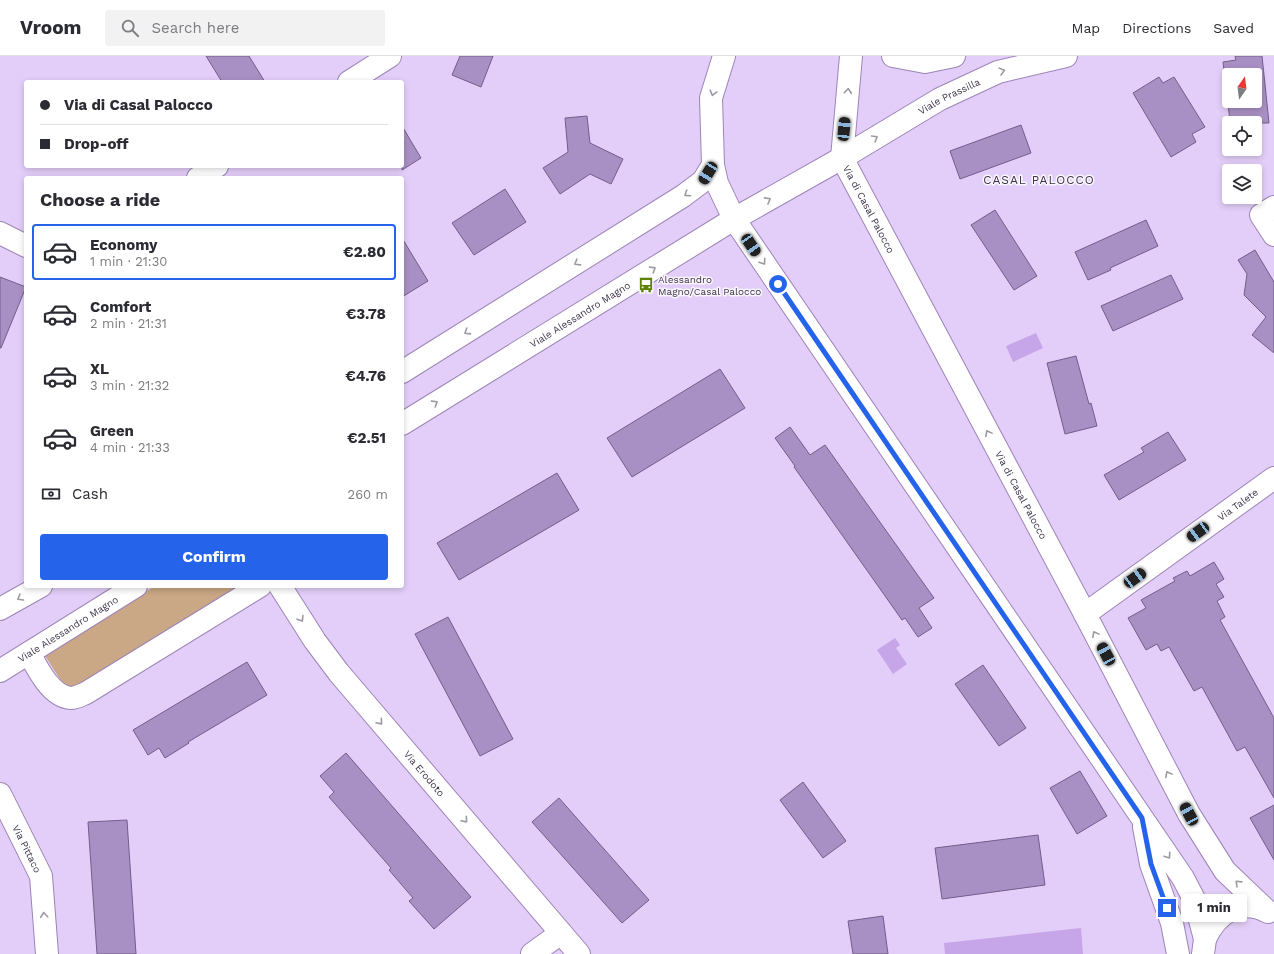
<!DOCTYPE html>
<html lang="en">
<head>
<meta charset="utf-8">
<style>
  body { margin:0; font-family:"Work Sans",sans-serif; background:#f2f2f3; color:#2b2b33; height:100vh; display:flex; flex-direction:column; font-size:15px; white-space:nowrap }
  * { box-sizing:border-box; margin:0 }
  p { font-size:13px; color:#7c7c81 }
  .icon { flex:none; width:22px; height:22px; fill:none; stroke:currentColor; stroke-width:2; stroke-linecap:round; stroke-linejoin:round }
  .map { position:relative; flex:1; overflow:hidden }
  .drawer { position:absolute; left:24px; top:120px; width:380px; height:412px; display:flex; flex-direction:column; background:#fff; border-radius:4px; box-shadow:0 2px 6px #0003 }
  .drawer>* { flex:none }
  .hud { position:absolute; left:24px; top:24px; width:380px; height:88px; border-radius:4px; box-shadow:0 2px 6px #0003; display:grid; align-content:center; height:88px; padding:0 16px; background:#fff }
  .needle { width:26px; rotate:14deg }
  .tools { position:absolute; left:1222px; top:12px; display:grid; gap:8px }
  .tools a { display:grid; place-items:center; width:40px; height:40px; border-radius:4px; background:#fff; box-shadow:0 2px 6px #0003; font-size:20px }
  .end { position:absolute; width:18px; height:18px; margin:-9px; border:5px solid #2563eb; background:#fff; box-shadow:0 0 0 2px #fff }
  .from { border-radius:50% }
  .bubble { position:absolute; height:28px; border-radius:4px; background:#fff; box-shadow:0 2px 6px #0003; font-size:13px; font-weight:700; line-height:28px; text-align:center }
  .car { position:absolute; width:12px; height:24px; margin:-12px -6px; border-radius:5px; box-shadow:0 0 3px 1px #0007; background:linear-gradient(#222 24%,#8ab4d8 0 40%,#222 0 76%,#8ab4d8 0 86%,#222 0) }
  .hud b { display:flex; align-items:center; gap:14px; height:38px; font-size:15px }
  .hud b+b { border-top:1px solid #e1e1e2 }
  .hud i { width:10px; height:10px; background:#2b2b33 }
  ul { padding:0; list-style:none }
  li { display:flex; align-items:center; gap:12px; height:56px; margin:0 8px 6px; padding:0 8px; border:2px solid transparent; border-radius:4px }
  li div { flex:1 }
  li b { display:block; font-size:15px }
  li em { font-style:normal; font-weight:700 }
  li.current { border-color:#2563eb }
  li>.icon { width:36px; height:36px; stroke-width:1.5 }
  h2 { padding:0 16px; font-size:18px; line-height:48px }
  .pay { display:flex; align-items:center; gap:10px; height:44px; padding:0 16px; font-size:15px }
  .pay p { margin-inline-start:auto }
  .primary-button { display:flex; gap:8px; margin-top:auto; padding:8px 16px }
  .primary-button a { flex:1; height:46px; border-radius:4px; background:#2563eb; color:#fff; font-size:16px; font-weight:700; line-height:46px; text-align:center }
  header { display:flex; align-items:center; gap:24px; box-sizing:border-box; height:56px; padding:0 20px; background:#fff; border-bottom:1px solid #e1e1e2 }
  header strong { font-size:19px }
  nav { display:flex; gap:22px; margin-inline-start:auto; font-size:14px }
  .search { width:280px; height:36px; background:#f2f2f3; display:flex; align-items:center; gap:10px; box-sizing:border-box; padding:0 14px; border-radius:4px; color:#7c7c81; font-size:15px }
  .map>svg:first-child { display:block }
  .green { fill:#caa785 }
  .water { fill:#c7a5e9 }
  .building { fill:#a990c4; stroke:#745c8c; fill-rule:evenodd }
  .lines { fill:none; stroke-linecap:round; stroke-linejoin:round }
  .minor-casing { stroke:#9d84b7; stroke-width:24 }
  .minor { stroke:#fff; stroke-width:22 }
  .oneway { stroke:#9e98a4 }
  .route { stroke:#2563eb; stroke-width:5 }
  .labels { text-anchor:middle; stroke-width:3; stroke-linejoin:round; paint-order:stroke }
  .street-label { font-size:10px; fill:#3d3248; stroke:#faf7fd }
  .poi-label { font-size:10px; fill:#3d3248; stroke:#faf7fd; text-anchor:start }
  .quarter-label { font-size:12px; letter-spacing:1px; fill:#3d3248; stroke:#faf7fd }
</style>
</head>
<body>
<header>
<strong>Vroom</strong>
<div class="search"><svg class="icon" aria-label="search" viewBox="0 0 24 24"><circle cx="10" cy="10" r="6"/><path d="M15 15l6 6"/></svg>Search here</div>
<nav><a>Map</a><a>Directions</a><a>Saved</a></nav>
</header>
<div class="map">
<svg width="1274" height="898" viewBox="0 0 1274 898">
  <rect width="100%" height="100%" fill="#e3cef9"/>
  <polygon class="green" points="155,530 239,530 68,636 44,598"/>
  <g class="water">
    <polygon points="1036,277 1043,292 1013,306 1006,290"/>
    <polygon points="895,582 900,589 896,592 907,608 893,618 877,594"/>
    <polygon points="1081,872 1083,898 945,898 944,887"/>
  </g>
  <g class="building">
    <polygon points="206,0 249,0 265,26 222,26"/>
    <polygon points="460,0 493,0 481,31 452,19"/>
    <path d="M1235,0H1262L1269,67H1246V63L1230,65L1223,6L1236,4ZM1229,19H1255V45H1229Z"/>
    <polygon points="1159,21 1163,27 1174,21 1205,71 1192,78 1196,86 1171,101 1133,37"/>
    <polygon points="587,60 590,87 623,103 611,128 590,118 560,138 543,112 568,96 565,62"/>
    <polygon points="1021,69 1031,97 960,123 950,95"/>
    <polygon points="402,70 421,102 402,114"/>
    <polygon points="505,133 526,166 474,199 452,167"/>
    <polygon points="995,154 1037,220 1014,234 971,169"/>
    <polygon points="1146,164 1158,190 1110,212 1111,214 1088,224 1075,196"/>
    <polygon points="402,182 428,225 402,241"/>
    <polygon points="1255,194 1274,226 1274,297 1252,279 1266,261 1244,239 1247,218 1238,204"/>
    <polygon points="1171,219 1183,243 1113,275 1101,250"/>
    <polygon points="0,221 26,231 1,292 0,292"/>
    <polygon points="1076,300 1089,348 1091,347 1097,370 1065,378 1047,307"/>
    <polygon points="720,313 745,352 632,421 607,382"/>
    <polygon points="790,371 810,399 825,389 934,542 919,552 932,572 918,581 905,562 902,564 794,411 795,410 775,382"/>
    <polygon points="1168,376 1186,404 1119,444 1104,419 1144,396 1141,392"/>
    <polygon points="557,417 579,454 459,524 437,487"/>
    <polygon points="1214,506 1224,523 1216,528 1224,541 1217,545 1225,561 1220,564 1274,662 1274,742 1245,691 1237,695 1202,631 1194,635 1169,591 1161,595 1157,588 1146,594 1128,562 1146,552 1141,544 1175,525 1173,522 1187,515 1190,520"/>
    <polygon points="448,561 513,683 480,700 415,578"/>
    <polygon points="247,606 267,639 188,686 189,687 165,702 159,692 148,699 133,674"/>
    <polygon points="983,609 1026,672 999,690 955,628"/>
    <polygon points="346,697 471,841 434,873 409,845 413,842 389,814 391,812 329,741 334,736 320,720"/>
    <polygon points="1080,715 1107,760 1077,778 1050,732"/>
    <polygon points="803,726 846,785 823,802 780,744"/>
    <polygon points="559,742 649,844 622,867 532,766"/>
    <polygon points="1274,749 1274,804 1250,762"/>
    <polygon points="127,764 136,898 97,898 88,766"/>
    <polygon points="1038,779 1045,829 942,843 935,792"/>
    <polygon points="883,860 888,898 853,898 848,865"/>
  </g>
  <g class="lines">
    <defs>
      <g id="minor">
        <polyline points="724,0 711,42 713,109 717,127 734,163 1183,822 1195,845 1205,883 1203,898"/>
        <path id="s1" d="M851,0L842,102L1085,558L1189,758L1225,815L1266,854"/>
        <polyline points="893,0 925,6 954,0"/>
        <polyline points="349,26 390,0"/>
        <polyline points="198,122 217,110"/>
        <polyline points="1274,151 1261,159 1274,179"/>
        <polyline points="0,177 26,190"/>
        <polyline points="402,316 683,140 703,125 713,109"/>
        <path id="s2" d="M402,368L734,163L842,102L940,43L998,16L1066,0"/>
        <path id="s3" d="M280,530L315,585L339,617L579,898"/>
        <polyline points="0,553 41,530"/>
        <path id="s4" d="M1085,558L1274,422"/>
        <path d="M29,597C37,612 51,641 71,642C76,642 81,639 86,637L260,530"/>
        <path id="s5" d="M0,615L136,530"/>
        <path id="s6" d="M0,738L41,820L47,898"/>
        <polyline points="1144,771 1151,808 1172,867 1178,898"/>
        <path d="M1205,883C1217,857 1240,841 1268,856"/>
        <polyline points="532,898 561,877"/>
      </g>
    </defs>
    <use href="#minor" class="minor-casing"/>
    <use href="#minor" class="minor"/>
  </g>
  <defs><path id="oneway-chevron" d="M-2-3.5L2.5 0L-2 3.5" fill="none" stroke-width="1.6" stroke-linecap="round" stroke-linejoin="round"/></defs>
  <g class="oneway">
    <use href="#oneway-chevron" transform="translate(1002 15) rotate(-15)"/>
    <use href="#oneway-chevron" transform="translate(848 35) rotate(-85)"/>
    <use href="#oneway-chevron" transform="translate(713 37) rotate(105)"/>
    <use href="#oneway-chevron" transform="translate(875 82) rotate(-31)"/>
    <use href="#oneway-chevron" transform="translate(687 138) rotate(146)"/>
    <use href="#oneway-chevron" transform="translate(768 144) rotate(-29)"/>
    <use href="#oneway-chevron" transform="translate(763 206) rotate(56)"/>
    <use href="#oneway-chevron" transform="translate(577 207) rotate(148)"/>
    <use href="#oneway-chevron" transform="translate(653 213) rotate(-32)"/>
    <use href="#oneway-chevron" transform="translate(467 276) rotate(148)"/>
    <use href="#oneway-chevron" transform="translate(435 347) rotate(-32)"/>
    <use href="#oneway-chevron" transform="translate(988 377) rotate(-118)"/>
    <use href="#oneway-chevron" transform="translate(20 542) rotate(150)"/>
    <use href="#oneway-chevron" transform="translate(301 563) rotate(58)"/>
    <use href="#oneway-chevron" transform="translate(1095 578) rotate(-118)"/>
    <use href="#oneway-chevron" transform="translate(380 666) rotate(49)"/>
    <use href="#oneway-chevron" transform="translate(1168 718) rotate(-118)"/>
    <use href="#oneway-chevron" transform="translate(465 764) rotate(49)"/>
    <use href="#oneway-chevron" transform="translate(1168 800) rotate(56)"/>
    <use href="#oneway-chevron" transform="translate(1238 827) rotate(-136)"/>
    <use href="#oneway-chevron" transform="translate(44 859) rotate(-95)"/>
  </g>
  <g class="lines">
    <polyline class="route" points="778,228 1142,762 1151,808 1167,852"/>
  </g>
  <defs>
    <symbol id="bus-bare" viewBox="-9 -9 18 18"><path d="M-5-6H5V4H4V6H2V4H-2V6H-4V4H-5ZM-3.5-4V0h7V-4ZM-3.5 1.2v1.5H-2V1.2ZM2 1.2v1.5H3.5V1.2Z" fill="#5d8100" stroke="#faf7fd" stroke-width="2.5" paint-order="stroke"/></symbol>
  </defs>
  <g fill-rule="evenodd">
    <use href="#bus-bare" x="635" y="218" width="22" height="22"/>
  </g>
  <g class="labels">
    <g class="street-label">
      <text dy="4" stroke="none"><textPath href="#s2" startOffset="638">Viale Prassilla</textPath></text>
      <text dy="4" stroke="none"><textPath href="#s1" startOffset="160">Via di Casal Palocco</textPath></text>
      <text dy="4" stroke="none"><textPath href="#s2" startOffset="209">Viale Alessandro Magno</textPath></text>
      <text dy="4" stroke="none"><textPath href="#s1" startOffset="484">Via di Casal Palocco</textPath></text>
      <text dy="4" stroke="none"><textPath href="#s4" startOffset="188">Via Talete</textPath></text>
      <text dy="4" stroke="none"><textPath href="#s5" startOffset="80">Viale Alessandro Magno</textPath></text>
      <text dy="4" stroke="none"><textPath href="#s3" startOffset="237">Via Erodoto</textPath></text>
      <text dy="4" stroke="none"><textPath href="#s6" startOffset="61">Via Pittaco</textPath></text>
    </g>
    <g class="poi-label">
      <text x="658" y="227">Alessandro<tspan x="658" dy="12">Magno/Casal Palocco</tspan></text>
    </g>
    <g class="quarter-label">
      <text x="1039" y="128">CASAL PALOCCO</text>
    </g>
  </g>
</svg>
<div class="tools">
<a><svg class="needle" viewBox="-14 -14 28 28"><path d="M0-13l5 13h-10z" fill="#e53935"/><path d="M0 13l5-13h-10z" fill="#7c7c81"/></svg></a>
<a><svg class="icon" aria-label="locate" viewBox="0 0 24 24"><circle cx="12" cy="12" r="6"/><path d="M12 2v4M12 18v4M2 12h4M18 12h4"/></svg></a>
<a><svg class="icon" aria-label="layers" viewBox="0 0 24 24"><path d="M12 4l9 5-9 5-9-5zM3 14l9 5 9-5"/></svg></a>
</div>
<i class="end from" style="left:778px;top:228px"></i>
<i class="end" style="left:1167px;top:852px"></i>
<div class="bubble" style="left:1181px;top:838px;width:66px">1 min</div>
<i class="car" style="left:844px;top:73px;rotate:5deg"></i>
<i class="car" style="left:708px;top:117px;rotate:211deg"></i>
<i class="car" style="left:751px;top:189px;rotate:146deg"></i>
<i class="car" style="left:1198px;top:476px;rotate:234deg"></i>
<i class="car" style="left:1135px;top:522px;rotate:54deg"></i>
<i class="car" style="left:1106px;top:598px;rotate:332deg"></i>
<i class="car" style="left:1189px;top:758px;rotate:332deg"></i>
<div class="hud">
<b><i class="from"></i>Via di Casal Palocco</b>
<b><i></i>Drop-off</b>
</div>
<section class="drawer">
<h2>Choose a ride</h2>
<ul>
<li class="current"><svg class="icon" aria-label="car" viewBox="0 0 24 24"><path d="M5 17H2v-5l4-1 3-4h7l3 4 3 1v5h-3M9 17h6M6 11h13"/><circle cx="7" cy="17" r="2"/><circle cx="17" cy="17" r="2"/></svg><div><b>Economy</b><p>1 min · 21:30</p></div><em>€2.80</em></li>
<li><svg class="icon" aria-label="car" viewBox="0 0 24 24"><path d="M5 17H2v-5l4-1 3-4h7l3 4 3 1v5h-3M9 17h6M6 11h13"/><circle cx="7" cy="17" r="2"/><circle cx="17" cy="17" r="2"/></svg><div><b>Comfort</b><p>2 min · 21:31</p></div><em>€3.78</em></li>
<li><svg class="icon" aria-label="car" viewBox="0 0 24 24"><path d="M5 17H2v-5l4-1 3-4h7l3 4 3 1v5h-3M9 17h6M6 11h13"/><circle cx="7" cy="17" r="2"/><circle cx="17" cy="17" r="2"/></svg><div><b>XL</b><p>3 min · 21:32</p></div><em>€4.76</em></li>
<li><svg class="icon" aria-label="car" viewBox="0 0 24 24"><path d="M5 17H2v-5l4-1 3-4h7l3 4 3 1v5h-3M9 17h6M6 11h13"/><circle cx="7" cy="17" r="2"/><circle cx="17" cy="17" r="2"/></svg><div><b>Green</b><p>4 min · 21:33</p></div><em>€2.51</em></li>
</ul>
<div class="pay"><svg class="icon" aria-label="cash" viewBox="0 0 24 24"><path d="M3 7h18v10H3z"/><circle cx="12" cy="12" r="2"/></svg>Cash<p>260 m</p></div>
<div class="primary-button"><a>Confirm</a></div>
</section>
</div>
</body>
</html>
